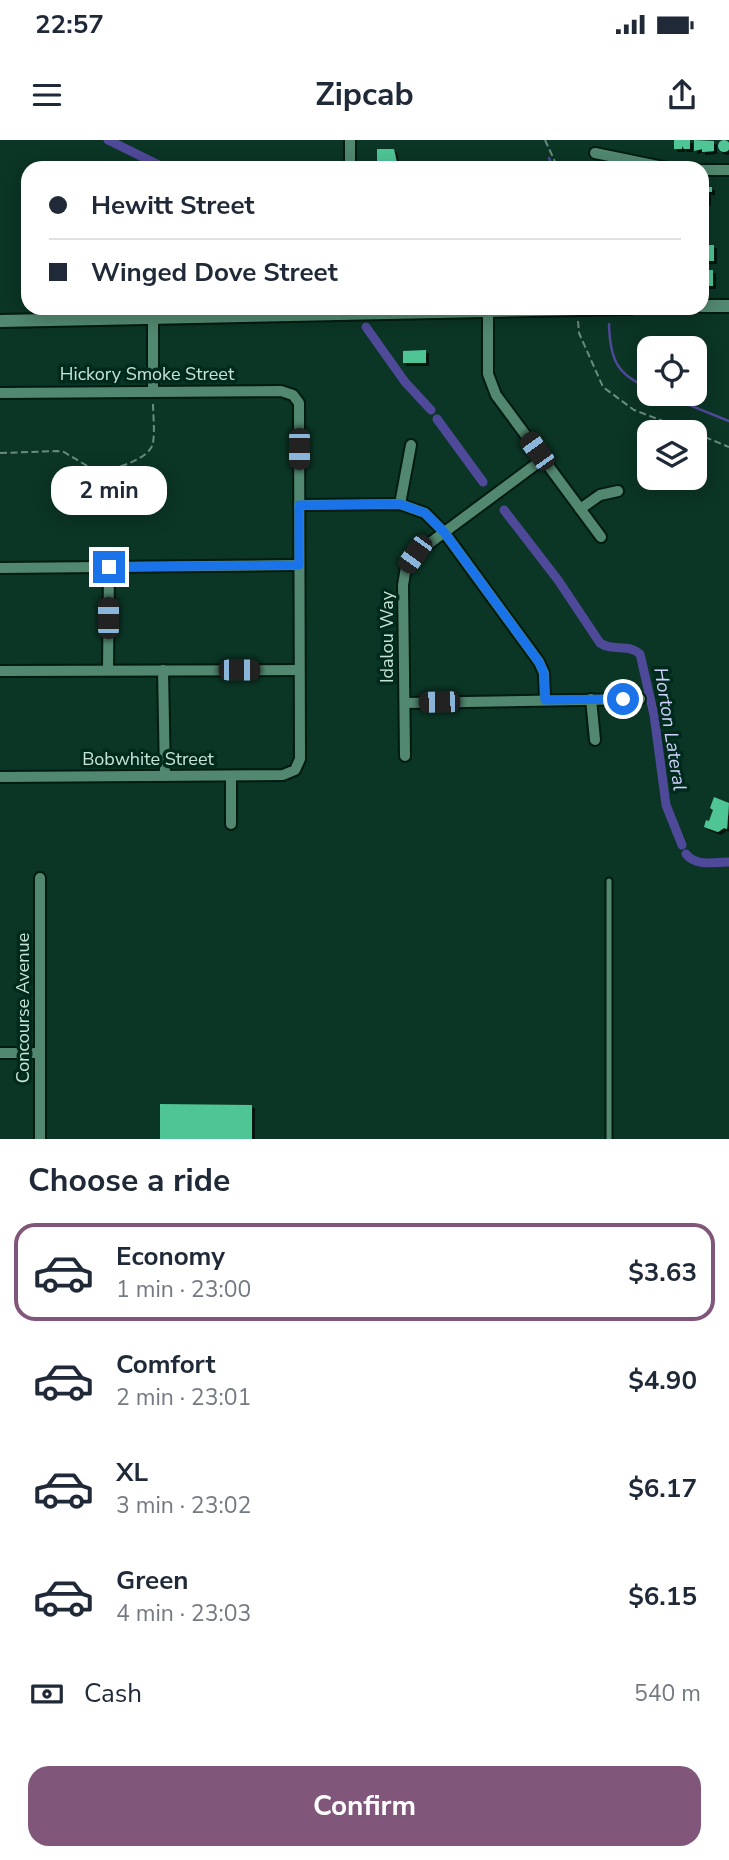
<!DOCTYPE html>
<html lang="en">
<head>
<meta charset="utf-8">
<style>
  body { margin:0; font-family:"Nunito Sans",sans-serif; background:#f2f2f3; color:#1f2937; height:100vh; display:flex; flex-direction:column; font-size:26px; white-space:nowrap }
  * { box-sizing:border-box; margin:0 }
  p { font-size:23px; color:#747a83 }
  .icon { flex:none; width:38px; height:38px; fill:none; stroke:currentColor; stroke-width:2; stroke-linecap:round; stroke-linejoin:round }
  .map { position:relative; height:999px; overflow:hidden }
  .side { display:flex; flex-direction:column; background:#fff; flex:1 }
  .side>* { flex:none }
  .guide { position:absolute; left:21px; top:21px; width:688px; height:154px; border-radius:21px; box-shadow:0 4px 18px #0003; display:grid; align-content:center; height:154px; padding:0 28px; background:#fff }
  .fabs { position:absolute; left:637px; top:196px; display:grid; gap:14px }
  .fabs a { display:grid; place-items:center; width:70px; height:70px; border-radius:14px; background:#fff; box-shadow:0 4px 18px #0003; font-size:35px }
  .end { position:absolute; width:32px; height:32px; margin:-16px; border:9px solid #1a73e8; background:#fff; box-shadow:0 0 0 4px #fff }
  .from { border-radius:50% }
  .bubble { position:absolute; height:49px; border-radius:21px; background:#fff; box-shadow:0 4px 18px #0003; font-size:23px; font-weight:700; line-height:49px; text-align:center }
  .car { position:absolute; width:21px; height:42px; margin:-21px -10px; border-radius:9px; box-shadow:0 0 5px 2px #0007; background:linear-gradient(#222 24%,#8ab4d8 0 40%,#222 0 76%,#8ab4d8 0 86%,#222 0) }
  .guide b { display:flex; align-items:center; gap:24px; height:66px; font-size:26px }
  .guide b+b { border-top:2px solid #e0e1e3 }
  .guide i { width:18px; height:18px; background:#1f2937 }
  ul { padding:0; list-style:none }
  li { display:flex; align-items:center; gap:21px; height:98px; margin:0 14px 10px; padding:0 14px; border:4px solid transparent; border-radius:21px }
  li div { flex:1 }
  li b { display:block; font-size:26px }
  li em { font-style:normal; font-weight:700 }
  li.on { border-color:#80577b }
  li>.icon { width:63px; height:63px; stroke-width:1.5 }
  h2 { padding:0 28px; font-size:32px; line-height:84px }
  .pay { display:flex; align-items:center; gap:18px; height:77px; padding:0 28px; font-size:26px }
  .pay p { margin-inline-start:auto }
  .action { display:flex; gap:14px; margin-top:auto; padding:14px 28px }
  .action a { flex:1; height:80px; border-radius:21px; background:#80577b; color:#fff; font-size:28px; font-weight:700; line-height:80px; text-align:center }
  .status { display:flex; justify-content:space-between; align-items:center; height:49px; padding:0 35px; background:#fff; direction:ltr }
  .status svg { height:19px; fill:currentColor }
  header { display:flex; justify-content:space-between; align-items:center; height:91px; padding:0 28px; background:#fff; font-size:32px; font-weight:700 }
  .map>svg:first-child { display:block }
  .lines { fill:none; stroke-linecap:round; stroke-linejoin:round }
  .stream { stroke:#4f4999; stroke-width:2.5 }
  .canal { stroke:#4f4999; stroke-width:9 }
  .building { fill:#50c596; filter:url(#shadow) }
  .service-casing { stroke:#001b10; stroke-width:9 }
  .minor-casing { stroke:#001b10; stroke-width:14 }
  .tertiary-casing { stroke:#001b10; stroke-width:16 }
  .path { stroke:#698c7d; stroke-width:2; stroke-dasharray:7 3.5; stroke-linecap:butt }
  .service { stroke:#528870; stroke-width:5 }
  .minor { stroke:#528870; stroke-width:10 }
  .tertiary { stroke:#528870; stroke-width:12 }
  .route { stroke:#1a73e8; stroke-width:9 }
  .labels { text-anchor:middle; stroke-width:7; stroke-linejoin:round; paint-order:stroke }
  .street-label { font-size:18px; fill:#c8e4d6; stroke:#002b1c }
  .water-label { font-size:19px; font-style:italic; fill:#d0d1ff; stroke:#002b1c }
</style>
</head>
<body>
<div class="status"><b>22:57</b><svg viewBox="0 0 49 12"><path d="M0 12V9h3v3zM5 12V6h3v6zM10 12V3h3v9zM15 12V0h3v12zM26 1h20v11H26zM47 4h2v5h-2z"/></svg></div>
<header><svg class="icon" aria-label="menu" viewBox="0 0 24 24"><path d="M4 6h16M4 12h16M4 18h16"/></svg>Zipcab<svg class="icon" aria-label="share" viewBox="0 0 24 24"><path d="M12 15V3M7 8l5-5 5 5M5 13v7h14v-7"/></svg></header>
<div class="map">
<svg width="729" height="999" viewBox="0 0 729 999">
  <defs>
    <filter id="shadow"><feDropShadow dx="3" dy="3" stdDeviation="0" flood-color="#0009"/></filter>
  </defs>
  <rect width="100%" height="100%" fill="#0b3525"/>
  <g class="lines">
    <g class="stream">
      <polyline points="549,18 553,28"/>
      <path d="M609,184C610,218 616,235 649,248"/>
      <polyline points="662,254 729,281"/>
    </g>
    <g class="canal">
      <polyline points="108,0 165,28"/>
      <polyline points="366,187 405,242 431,270"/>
      <polyline points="437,279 483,342"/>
      <path d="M504,370L558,440L600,503C613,512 628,503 640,514L654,575L666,665L682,705"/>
      <path d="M686,714C696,727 714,722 729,722"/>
    </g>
  </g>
  <g class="building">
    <polygon points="674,0 690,0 690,9 684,9 682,6 682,9 674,9"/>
    <polygon points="694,0 714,1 714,11 702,12 702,9 694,11"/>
    <circle cx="724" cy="6" r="6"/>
    <polygon points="377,9 394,9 398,28 377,28"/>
    <polygon points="702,47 712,47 712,52 708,52 708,63 702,63"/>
    <polygon points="702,105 714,105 714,121 703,121"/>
    <rect x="702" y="130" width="11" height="16"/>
    <polygon points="426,210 426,223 403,223 403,211"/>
    <polygon points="714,657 729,663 727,689 724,688 718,692 704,687 706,680 709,681 713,670 710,668"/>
    <polygon points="160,964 252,965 252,999 160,999"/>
  </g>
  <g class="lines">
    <defs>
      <polyline id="service" points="609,741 609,999"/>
      <g id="minor">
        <polyline points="350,0 350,28"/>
        <polyline points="595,13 668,28"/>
        <polyline points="702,30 729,30"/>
        <polyline points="488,172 488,234 496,255 601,397"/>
        <polyline points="153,252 153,178"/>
        <polyline points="0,253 281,251 293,255 299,263 300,619 295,630 283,635 0,637"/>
        <polyline points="400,364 411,305"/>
        <polyline points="299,365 400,364 425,373 444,392 539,522 544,533 545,560"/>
        <polyline points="580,369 600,355 618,351"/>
        <polyline points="0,428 299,425"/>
        <polyline points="108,530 109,427"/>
        <polyline points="163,530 165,636"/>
        <polyline points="0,531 299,530"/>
        <polyline points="591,559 595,600"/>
        <polyline points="405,563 640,559"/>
        <polyline points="405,616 403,445 406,427 415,414 543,319"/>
        <polyline points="231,636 231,684"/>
        <polyline points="0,913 40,913"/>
        <polyline points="40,999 40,738"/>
      </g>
      <g id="tertiary">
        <polyline points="702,166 729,166"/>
        <polyline points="0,181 631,168"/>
      </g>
    </defs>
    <use href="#service" class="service-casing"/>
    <use href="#minor" class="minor-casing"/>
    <use href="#tertiary" class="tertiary-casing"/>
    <g class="path">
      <polyline points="545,0 558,28"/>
      <polyline points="578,181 579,193 603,247 634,270 692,292"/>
      <polyline points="695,293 729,307"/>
      <path d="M0,313L57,311L64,312L94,330C109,332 150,320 153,303C155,290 153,275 153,262"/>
    </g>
    <use href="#service" class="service"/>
    <use href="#minor" class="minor"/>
    <use href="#tertiary" class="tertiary"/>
  </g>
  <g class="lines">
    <polyline class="route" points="109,427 299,425 299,365 400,364 425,373 444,392 539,522 544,533 545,560 623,559"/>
  </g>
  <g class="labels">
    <g class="street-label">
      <text x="147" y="240">Hickory Smoke Street</text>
      <text transform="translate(387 497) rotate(-90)" y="6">Idalou Way</text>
      <text x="148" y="625">Bobwhite Street</text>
      <text transform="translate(23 868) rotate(-90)" y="6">Concourse Avenue</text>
    </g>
    <g class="water-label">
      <text transform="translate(671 589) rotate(81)" y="7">Horton Lateral</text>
    </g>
  </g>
</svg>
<div class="fabs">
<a><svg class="icon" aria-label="locate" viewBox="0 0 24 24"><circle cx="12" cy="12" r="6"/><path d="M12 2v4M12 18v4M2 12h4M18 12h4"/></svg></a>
<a><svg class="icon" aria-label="layers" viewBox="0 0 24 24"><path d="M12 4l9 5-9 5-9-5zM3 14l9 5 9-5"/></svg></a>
</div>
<i class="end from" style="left:623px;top:559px"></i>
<i class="end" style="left:109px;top:427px"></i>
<div class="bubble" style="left:51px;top:326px;width:116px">2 min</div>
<i class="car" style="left:299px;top:309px;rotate:180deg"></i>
<i class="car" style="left:537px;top:311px;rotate:324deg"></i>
<i class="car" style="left:415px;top:414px;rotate:216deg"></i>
<i class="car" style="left:108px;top:478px;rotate:0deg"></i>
<i class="car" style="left:239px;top:530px;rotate:90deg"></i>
<i class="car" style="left:439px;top:562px;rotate:269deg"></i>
<div class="guide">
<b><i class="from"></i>Hewitt Street</b>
<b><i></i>Winged Dove Street</b>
</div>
</div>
<section class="side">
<h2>Choose a ride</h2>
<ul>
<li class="on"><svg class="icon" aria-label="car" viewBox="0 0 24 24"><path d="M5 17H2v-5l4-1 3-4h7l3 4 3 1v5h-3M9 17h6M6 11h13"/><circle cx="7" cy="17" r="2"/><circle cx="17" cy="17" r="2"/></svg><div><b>Economy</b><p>1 min · 23:00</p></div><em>$3.63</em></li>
<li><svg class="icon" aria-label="car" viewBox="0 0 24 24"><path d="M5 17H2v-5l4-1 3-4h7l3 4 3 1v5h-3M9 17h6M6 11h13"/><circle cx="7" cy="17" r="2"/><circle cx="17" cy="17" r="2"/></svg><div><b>Comfort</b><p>2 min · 23:01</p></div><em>$4.90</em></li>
<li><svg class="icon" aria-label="car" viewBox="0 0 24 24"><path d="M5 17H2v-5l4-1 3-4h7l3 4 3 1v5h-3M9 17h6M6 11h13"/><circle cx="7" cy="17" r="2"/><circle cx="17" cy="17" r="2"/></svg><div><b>XL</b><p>3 min · 23:02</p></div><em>$6.17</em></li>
<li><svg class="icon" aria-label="car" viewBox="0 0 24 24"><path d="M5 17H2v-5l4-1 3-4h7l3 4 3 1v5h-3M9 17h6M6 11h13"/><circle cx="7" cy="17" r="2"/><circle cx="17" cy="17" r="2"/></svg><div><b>Green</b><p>4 min · 23:03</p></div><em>$6.15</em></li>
</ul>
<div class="pay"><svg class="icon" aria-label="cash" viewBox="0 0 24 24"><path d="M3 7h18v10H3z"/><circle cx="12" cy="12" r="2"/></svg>Cash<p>540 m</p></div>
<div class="action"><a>Confirm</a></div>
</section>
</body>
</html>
